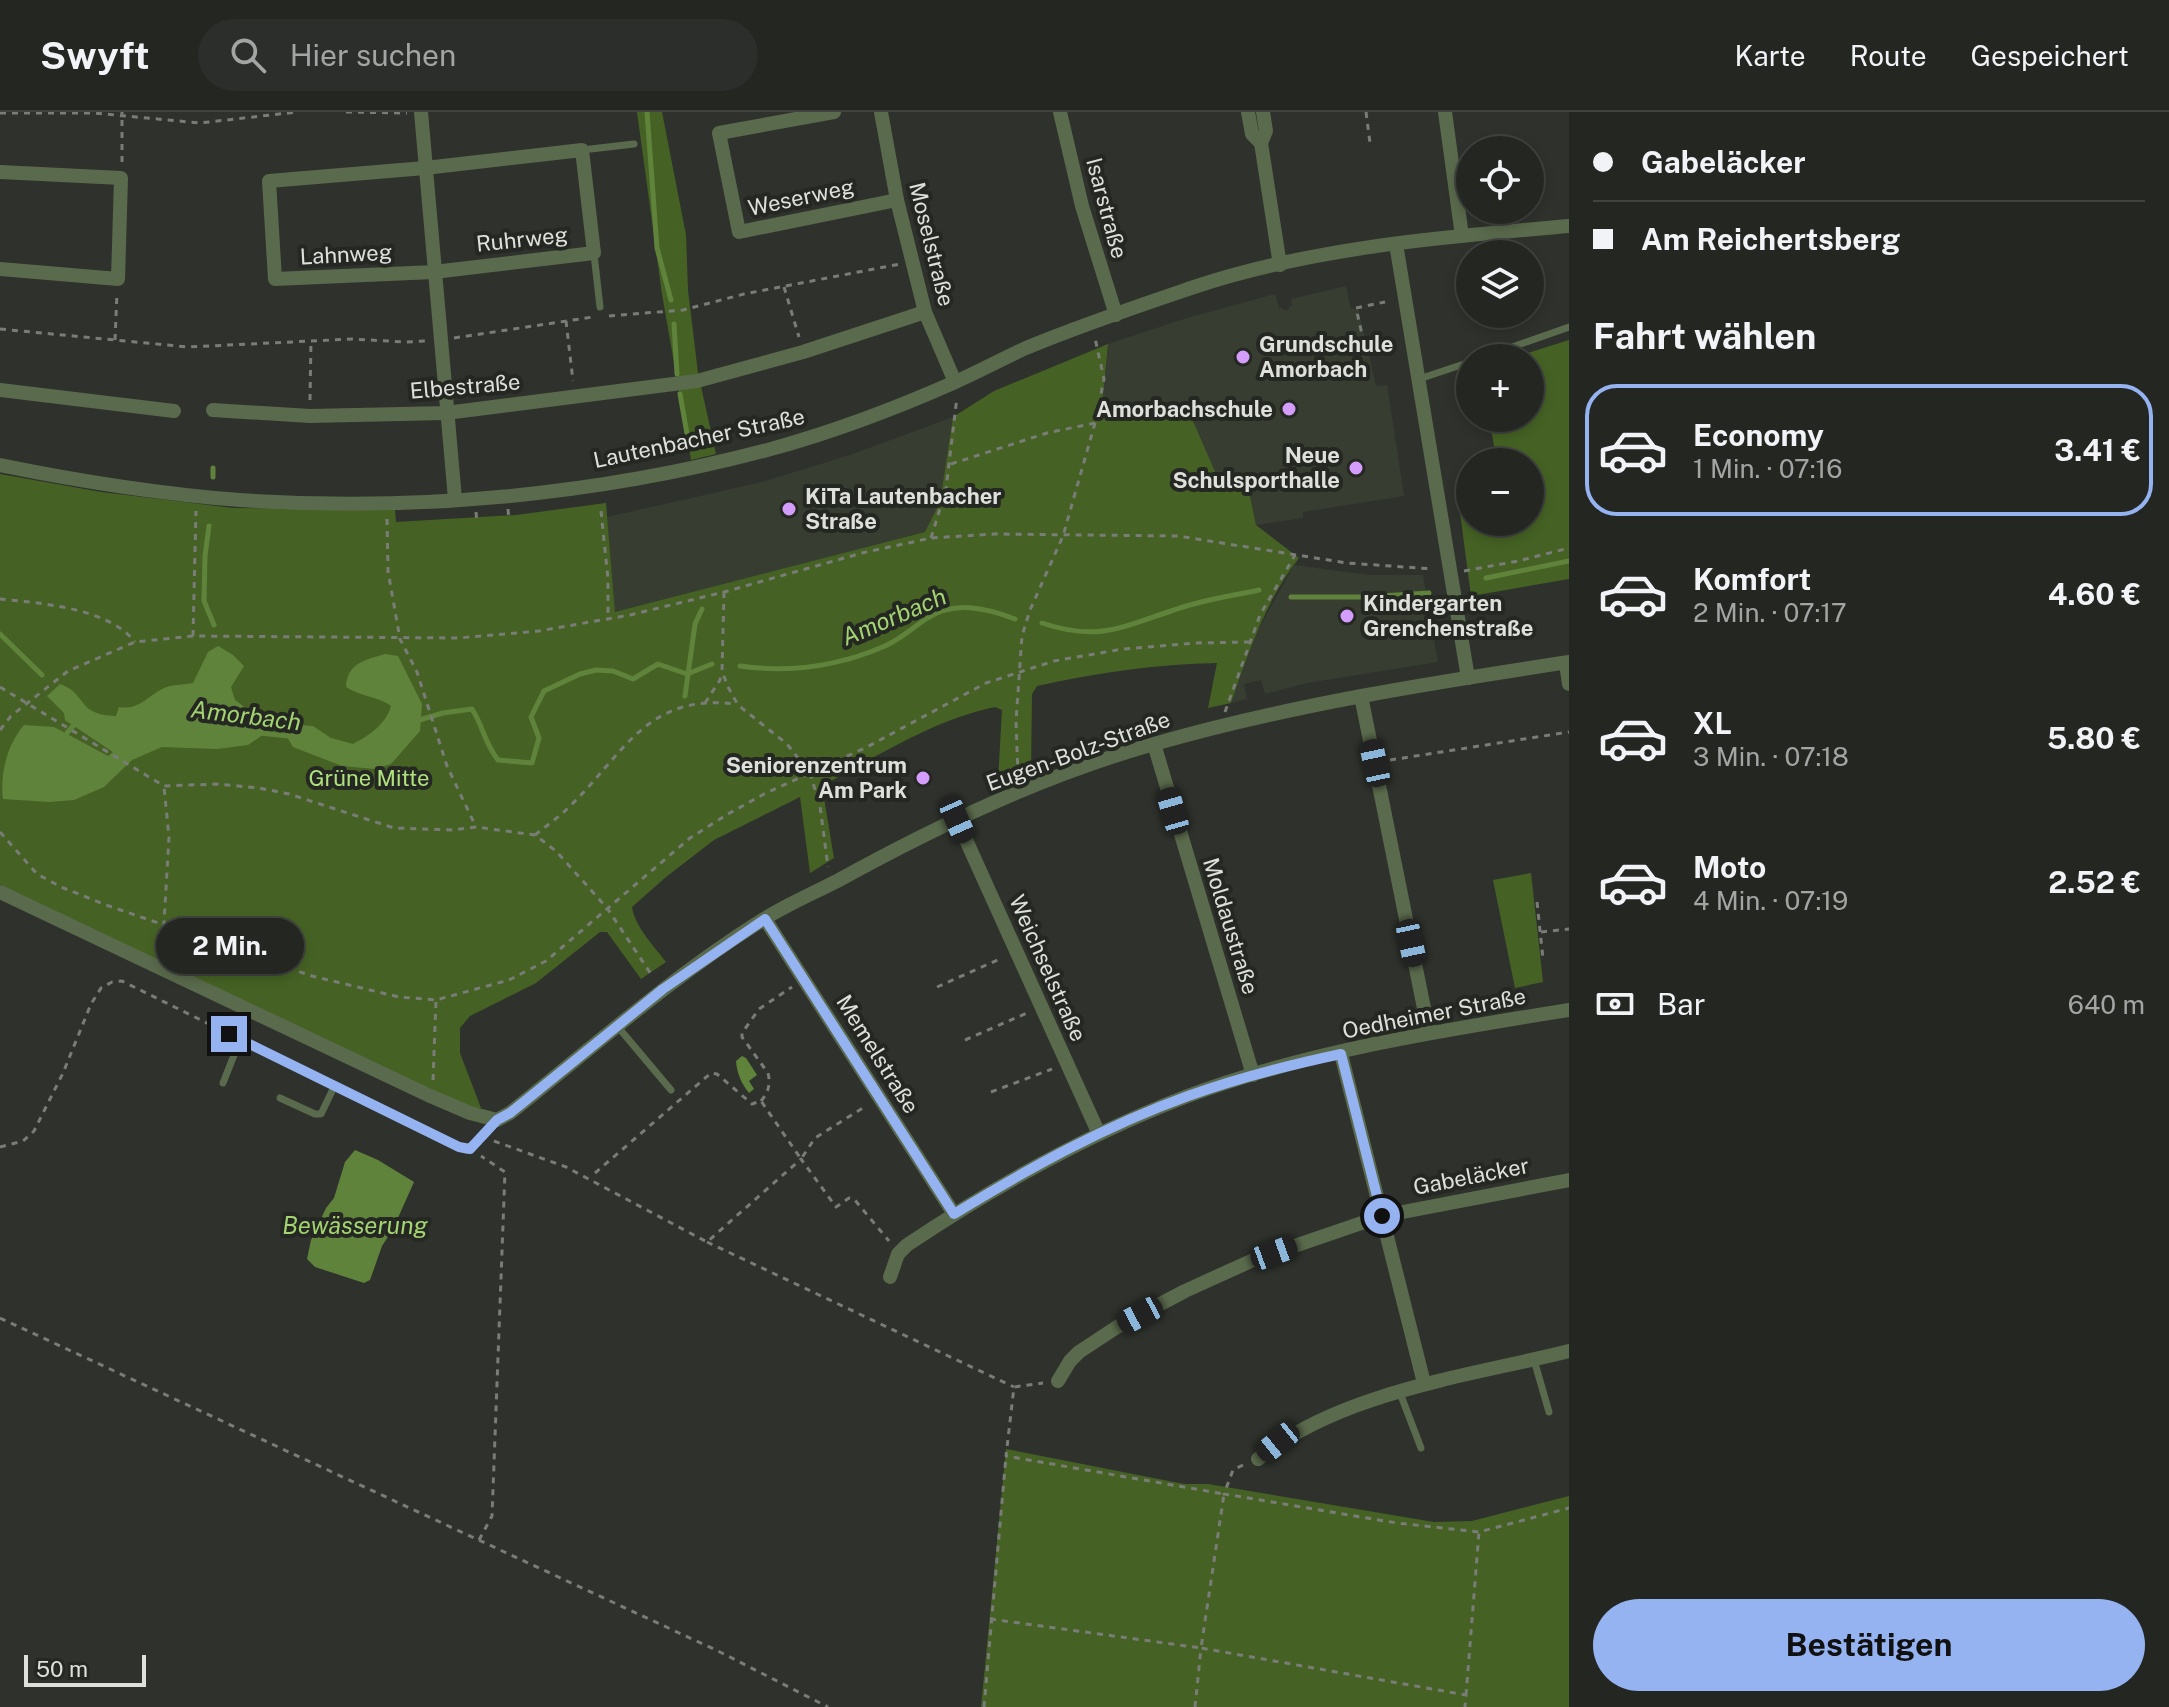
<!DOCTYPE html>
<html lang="de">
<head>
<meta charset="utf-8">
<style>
  body { margin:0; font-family:"Public Sans",sans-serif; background:#2b2e2a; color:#f1f3f6; height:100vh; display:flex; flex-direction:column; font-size:30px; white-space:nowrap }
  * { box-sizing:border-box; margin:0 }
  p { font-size:26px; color:#a3a5a5 }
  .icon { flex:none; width:44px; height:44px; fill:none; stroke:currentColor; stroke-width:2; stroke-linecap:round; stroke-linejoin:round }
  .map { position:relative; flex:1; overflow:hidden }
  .drawer { display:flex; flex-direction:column; background:#232621; width:600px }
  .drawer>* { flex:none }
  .guide { display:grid; align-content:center; height:176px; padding:0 24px; background:#232621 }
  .tools { position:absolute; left:1456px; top:24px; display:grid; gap:16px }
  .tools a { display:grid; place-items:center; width:88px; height:88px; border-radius:50%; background:#232621; box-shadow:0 4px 12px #0003,0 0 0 2px #40433f; font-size:40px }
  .scale { position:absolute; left:24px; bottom:20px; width:122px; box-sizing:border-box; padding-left:8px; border:4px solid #dee0dc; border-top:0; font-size:22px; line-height:28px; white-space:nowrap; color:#dee0dc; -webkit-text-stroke:6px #252822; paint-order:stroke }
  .end { position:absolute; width:36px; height:36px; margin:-18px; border:10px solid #95b2f1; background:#111; box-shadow:0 0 0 4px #111 }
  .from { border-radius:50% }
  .bubble { position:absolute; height:56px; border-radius:28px; background:#232621; box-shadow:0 4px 12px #0003,0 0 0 2px #40433f; font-size:26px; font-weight:700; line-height:56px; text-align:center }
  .car { position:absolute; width:24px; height:48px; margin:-24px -12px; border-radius:10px; box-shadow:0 0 6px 2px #0007; background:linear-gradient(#222 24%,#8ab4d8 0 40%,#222 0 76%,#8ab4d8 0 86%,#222 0) }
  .guide b { display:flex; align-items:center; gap:28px; height:76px; font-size:30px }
  .guide b+b { border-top:2px solid #40433f }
  .guide i { width:20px; height:20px; background:#f1f3f6 }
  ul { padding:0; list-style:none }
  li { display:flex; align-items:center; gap:24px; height:132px; margin:0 16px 12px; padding:0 8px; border:4px solid transparent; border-radius:32px }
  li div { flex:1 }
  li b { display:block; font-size:30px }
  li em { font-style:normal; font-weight:700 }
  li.current { border-color:#95b2f1 }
  li>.icon { width:72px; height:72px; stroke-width:1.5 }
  h2 { padding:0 24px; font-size:36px; line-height:96px }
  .pay { display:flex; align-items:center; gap:20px; height:88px; padding:0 24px; font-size:30px }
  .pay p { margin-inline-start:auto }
  .cta { display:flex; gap:16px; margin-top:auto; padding:16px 24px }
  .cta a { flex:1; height:92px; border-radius:48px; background:#95b2f1; color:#111; font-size:32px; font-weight:700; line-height:92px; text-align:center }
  header { display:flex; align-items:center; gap:48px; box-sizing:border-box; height:112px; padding:0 40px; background:#232621; border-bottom:2px solid #40433f }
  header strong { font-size:38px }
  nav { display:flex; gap:44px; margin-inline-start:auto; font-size:28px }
  .search { width:560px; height:72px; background:#2b2e2a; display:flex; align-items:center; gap:20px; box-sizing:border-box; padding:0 28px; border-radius:44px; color:#a3a5a5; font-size:30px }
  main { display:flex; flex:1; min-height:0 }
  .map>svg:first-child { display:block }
  .built { fill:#373d31 }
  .green { fill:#456224 }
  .water { fill:#60833b }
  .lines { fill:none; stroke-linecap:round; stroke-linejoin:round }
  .stream { stroke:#60833b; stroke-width:5 }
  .path { stroke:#797c77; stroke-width:3; stroke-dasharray:6 6; stroke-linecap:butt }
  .service { stroke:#5a6a4c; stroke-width:7 }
  .minor { stroke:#5a6a4c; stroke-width:14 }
  .route { stroke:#95b2f1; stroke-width:10 }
  .poi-dot { fill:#d49cfb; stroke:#252822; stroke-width:3 }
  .labels { text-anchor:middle; stroke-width:8; stroke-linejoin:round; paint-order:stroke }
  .street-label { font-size:22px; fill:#dee0dc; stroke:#252822 }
  .poi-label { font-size:22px; font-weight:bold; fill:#dee0dc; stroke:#252822; text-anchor:start }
  .park-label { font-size:22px; fill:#afe17d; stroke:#252822 }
  .water-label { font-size:24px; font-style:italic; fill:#a3d471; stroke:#252822 }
</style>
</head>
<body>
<header>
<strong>Swyft</strong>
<div class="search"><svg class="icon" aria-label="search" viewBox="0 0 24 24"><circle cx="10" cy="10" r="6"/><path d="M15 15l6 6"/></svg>Hier suchen</div>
<nav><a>Karte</a><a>Route</a><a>Gespeichert</a></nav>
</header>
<main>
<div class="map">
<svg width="1569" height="1595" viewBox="0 0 1569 1595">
  <rect width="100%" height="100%" fill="#2f322c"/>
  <g class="built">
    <polygon points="1346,174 1351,197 1358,196 1376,274 1387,273 1404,384 1303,400 1303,406 1256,413 1245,361 1217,364 1186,293 1101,305 1108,232 1187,206 1275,182 1279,195 1286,199 1292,193 1291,187"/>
    <polygon points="953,305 940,390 925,420 615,501 607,405 762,370 850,343"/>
    <polygon points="1294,453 1369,463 1423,463 1438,550 1307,571 1265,582 1261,568 1244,572 1247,587 1231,591 1253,527"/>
  </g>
  <g class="green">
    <polygon points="637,0 662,0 686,123 688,178 698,261 716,342 691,348 662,182"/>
    <polygon points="1569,228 1569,467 1471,484 1459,393 1470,390 1470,410 1530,410 1530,350 1497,350 1489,306 1530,306 1530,246 1512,246"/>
    <path d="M1108,232L1101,305L1186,293L1217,364L1245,360L1256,413L1299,446C1266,488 1248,541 1231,591L1208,596L1217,551C1155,552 1097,561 1037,574L1032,582L1031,658L998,669L1002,598L995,595C933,608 878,644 822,674L834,746L810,761L800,685L714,728L666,765L632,795C635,815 654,834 666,850L641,867L607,820H600L536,871L470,904L460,916V941L481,996H468L11,781L0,772V362L101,380L233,396L395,398L396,410L516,403L606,391L615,500L925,420L940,390L953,305L994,279Z"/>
    <polygon points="1531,761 1543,870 1515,876 1493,768"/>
    <polygon points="1006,1337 1184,1372 1208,1372 1434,1410 1472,1409 1569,1384 1569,1595 981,1595"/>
  </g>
  <g class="water">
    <path d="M218,534L233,543L244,554L231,575L235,588L262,608L264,622L248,633L217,637L162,635L132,648L104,675L74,688L49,690L3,687C0,661 7,633 24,613L54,615L108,644L113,640L65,608L64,601L47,584L60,572C88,582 76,603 116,604L119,595C141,599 149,581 167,575C175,572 185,573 193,571L208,540Z"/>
    <path d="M385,542L398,544L422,592L420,619L391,652L375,657L342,654L293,635L286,623L287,612L313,614L331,626L353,632C370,623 386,612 391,594C378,584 361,585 346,575C347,551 365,548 385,542Z"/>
    <path d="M742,944L746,946L757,963L749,969L754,977L749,981C741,971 737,961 736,949Z"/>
    <polygon points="355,1038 378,1048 414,1070 393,1117 382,1134 370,1168 364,1171 315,1155 307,1147 311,1128 326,1096 334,1086 345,1050"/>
  </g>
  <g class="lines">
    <g class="stream">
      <polyline points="647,0 657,136 671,188"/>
      <polyline points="674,212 677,262"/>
      <polyline points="680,282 689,333"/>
      <polyline points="213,365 213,356"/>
      <polyline points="209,414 205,444 204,489 214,513"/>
      <polyline points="1486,466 1569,449"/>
      <polyline points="1291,485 1365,485 1429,481"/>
      <path d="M1042,511C1099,530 1122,515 1174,498C1201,488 1231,484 1259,478"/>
      <polyline points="0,522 42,563"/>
      <path d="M740,554C789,561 839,554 885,534C901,527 912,516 926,507C954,488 986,496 1015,507"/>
      <polyline points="685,584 695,512 702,497"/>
      <path d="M416,609L443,601L472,597C484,616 484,630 498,648L532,651L539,626L531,605L544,579L580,562L596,558L613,559L633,567L658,552L687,562L712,552"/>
      <polyline points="67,621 73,614"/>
      <polyline points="259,621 289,624"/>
    </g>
    <g class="path">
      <polyline points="346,0 407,1"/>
      <polyline points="1366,0 1370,31"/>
      <polyline points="0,1 94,1 200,11 297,0"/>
      <polyline points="122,50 122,0"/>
      <polyline points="784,175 799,225"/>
      <polyline points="609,204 683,198 744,182 900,152"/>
      <polyline points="566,209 573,269"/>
      <polyline points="0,217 188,235 352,227 405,230 427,229"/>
      <polyline points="454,226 593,205"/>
      <polyline points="115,228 117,180"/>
      <polyline points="1364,231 1356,196 1385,190"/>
      <polyline points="1349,234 1391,226"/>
      <polyline points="310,288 311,228"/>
      <polyline points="951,352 1047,321 1095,311"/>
      <polyline points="508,397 509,409"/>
      <polyline points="601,399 608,467 608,507"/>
      <polyline points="476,400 477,411"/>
      <polyline points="387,407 388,459 400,527 417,560 447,654 476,715"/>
      <polyline points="931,426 946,377 957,285"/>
      <polyline points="1464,459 1518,449 1569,436"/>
      <polyline points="724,480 722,559 728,575 738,593 787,632 810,661 820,694 828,755"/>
      <path d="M0,487C40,491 109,496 135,530"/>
      <polyline points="193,524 196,399"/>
      <polyline points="0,575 164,674 217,672 259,676 289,682 394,716 453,718 476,715 535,723 556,739 607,796 653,865"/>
      <polyline points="705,591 720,568 722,560"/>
      <polyline points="1225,600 1260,503 1295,443"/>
      <polyline points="0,618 11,604 68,559 135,530 193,524 459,526 539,519 630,503 724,480 862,441 931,426 994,422 1178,424 1347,451 1433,457"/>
      <polyline points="1390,648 1569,620"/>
      <polyline points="1018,664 1016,609 1022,524 1030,498 1063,424 1095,311 1104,267 1095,226"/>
      <polyline points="0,720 37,762 61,775 106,793 312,864 399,885 436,888 509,868 546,849 690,726 728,702 764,682 867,635 986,571 1054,549 1123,537 1195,531 1249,530"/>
      <path d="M535,723C546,714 558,706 568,696C624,643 645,581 736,592"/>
      <polyline points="1537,790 1543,847"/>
      <polyline points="1541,820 1569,817"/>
      <polyline points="159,838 164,811 169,725 164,675"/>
      <polyline points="937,875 1002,846"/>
      <polyline points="965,928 1027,901"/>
      <polyline points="433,968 436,888"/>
      <polyline points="991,980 1052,957"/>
      <path d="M761,989C768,981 771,972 768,961L742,925V921L759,897L792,875"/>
      <polyline points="494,1029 566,1055 707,1130 801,1047 836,1095 849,1086 854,1087 889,1129"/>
      <polyline points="0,1035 23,1029 34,1019 63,961 91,892 101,876 112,870 122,869 219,917"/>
      <polyline points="595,1061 711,961 717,962 752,992 761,989 801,1047 815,1026 866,994"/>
      <polyline points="707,1130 1014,1275"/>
      <polyline points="0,1206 718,1539 828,1595"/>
      <polyline points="1243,1353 1233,1358 1224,1382 1397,1411 1479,1420 1569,1396"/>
      <polyline points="479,1428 492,1404 505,1060 481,1044"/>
      <polyline points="990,1507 1201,1536 1224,1382 1006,1344 1014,1275 1043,1271"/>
      <polyline points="1466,1583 1479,1420"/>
      <polyline points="984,1595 1006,1344"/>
      <polyline points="1195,1595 1201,1536 1466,1583 1465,1595"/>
    </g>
    <g class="service">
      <polyline points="582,38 634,32"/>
      <polyline points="594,142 600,195"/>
      <polyline points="1481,246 1569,215"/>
      <polyline points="1419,267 1470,250"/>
      <polyline points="618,915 671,978"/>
      <polyline points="229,922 466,1038 470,1037 496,1009"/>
      <polyline points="223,971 240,928"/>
      <polyline points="280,986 315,1002 321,1002 334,975"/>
      <polyline points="1534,1248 1549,1300"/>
      <polyline points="1400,1281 1421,1336"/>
    </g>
    <g class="minor">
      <polyline points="421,0 455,387"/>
      <polyline points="834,0 719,21 739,120 897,88"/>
      <polyline points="881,0 897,88 925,200 955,270"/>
      <polyline points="1060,0 1082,94 1116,203"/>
      <polyline points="1248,0 1252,22 1261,31"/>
      <polyline points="1263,0 1266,19 1261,31 1280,153"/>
      <polyline points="1445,0 1462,124"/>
      <polygon points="582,38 594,141 434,160 275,167 269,69 425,56"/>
      <polyline points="0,60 121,66 118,167 0,157"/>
      <polyline points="1396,132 1468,566"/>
      <polyline points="0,278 174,299"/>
      <polyline points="213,298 310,304 446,301 697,269 803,240 925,200"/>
      <path d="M0,353C79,369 160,382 240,388C417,400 600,383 771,337C833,320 894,297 953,271C978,260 1002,247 1026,236C1081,213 1138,194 1194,175C1314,135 1444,125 1569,114"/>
      <polyline points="1566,551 1569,572"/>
      <polyline points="1361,584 1429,921"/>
      <polyline points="1154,632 1253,963"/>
      <polyline points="957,708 1099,1022"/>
      <path d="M0,780L428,983L470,1001L497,1008L510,1001C593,935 674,863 764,807C788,792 814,781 839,768C939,713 1044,663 1154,632C1290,593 1430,571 1569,550"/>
      <polyline points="765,807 954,1102"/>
      <polyline points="1341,942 1424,1271"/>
      <path d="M890,1165L898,1142L907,1133C995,1074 1086,1023 1185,985C1304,940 1443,918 1569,898"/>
      <polyline points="1058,1269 1070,1249 1079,1240 1117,1215 1185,1179 1251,1149 1382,1104 1569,1068"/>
      <path d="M1258,1347C1339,1280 1470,1264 1569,1239"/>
    </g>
  </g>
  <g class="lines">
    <path class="route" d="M229,922L459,1035L470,1037L497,1008L510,1001L663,877L765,807L954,1102C1029,1056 1105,1014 1188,984C1238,966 1289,953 1341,942L1382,1104"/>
  </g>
  <g class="poi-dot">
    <circle cx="1243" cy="245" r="8"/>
    <circle cx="1289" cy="297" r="8"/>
    <circle cx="1356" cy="356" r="8"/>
    <circle cx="789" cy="397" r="8"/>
    <circle cx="1347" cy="504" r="8"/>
    <circle cx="923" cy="666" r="8"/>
  </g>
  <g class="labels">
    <g class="street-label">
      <text transform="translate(801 85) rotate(-12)" y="8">Weserweg</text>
      <text transform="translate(1107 96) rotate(75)" y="8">Isarstraße</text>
      <text transform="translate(522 127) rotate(-6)" y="8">Ruhrweg</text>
      <text transform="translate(932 132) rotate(76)" y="8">Moselstraße</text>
      <text transform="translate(346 142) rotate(-3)" y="8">Lahnweg</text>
      <text transform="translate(465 274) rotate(-5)" y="8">Elbestraße</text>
      <text transform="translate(699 326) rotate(-12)" y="8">Lautenbacher Straße</text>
      <text transform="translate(1078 639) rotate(-20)" y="8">Eugen-Bolz-Straße</text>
      <text transform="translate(1231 814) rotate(73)" y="8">Moldaustraße</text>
      <text transform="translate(1048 856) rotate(66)" y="8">Weichselstraße</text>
      <text transform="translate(1434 901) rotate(-11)" y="8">Oedheimer Straße</text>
      <text transform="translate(878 942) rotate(58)" y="8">Memelstraße</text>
      <text transform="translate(1471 1064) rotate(-11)" y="8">Gabeläcker</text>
    </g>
    <g class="poi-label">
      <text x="1259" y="240">Grundschule<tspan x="1259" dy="25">Amorbach</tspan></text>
      <text x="1273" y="305" text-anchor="end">Amorbachschule</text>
      <text x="1340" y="351" text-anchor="end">Neue<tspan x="1340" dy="25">Schulsporthalle</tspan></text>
      <text x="805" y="392">KiTa Lautenbacher<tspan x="805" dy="25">Straße</tspan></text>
      <text x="1363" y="499">Kindergarten<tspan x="1363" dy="25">Grenchenstraße</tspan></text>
      <text x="907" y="661" text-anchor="end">Seniorenzentrum<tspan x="907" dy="25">Am Park</tspan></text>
    </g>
    <g class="park-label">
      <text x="369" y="674">Grüne Mitte</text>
    </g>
    <g class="water-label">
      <text transform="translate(894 505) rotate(-23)" y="8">Amorbach</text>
      <text transform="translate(246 604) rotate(7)" y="8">Amorbach</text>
      <text x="355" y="1122">Bewässerung</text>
    </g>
  </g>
</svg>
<div class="tools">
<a><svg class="icon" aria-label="locate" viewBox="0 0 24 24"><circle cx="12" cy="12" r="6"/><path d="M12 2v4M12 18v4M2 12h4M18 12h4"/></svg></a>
<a><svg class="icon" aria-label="layers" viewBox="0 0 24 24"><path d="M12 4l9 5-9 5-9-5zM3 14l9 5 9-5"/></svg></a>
<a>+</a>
<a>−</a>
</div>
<div class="scale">50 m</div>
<i class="end from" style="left:1382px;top:1104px"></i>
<i class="end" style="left:229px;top:922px"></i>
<div class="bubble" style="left:156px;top:806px;width:148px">2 Min.</div>
<i class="car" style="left:1375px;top:651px;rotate:348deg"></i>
<i class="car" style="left:1173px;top:699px;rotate:344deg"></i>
<i class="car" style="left:957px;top:708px;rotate:156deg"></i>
<i class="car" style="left:1411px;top:831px;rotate:168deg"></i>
<i class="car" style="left:1274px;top:1141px;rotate:70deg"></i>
<i class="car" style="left:1140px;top:1203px;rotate:242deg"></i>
<i class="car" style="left:1278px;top:1330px;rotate:231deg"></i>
</div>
<section class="drawer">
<div class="guide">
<b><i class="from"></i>Gabeläcker</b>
<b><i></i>Am Reichertsberg</b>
</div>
<h2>Fahrt wählen</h2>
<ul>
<li class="current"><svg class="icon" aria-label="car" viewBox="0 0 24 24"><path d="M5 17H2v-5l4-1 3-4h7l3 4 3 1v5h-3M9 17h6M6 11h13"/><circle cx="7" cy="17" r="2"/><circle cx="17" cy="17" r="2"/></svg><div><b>Economy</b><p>1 Min. · 07:16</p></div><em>3.41 €</em></li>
<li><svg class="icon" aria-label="car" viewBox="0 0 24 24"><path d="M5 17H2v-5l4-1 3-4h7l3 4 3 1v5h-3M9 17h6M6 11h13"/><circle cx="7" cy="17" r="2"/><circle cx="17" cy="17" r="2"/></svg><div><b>Komfort</b><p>2 Min. · 07:17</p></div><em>4.60 €</em></li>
<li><svg class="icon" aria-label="car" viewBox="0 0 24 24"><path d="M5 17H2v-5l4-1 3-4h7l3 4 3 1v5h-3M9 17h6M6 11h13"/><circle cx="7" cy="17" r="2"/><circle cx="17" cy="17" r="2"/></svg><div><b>XL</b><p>3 Min. · 07:18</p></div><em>5.80 €</em></li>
<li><svg class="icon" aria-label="car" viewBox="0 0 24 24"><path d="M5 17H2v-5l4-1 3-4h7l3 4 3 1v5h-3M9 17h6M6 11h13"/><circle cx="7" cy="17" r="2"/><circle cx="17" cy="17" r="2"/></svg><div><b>Moto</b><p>4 Min. · 07:19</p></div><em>2.52 €</em></li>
</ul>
<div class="pay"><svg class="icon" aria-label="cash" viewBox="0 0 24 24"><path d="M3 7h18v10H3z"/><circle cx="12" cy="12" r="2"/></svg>Bar<p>640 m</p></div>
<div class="cta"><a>Bestätigen</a></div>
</section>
</main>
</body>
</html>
